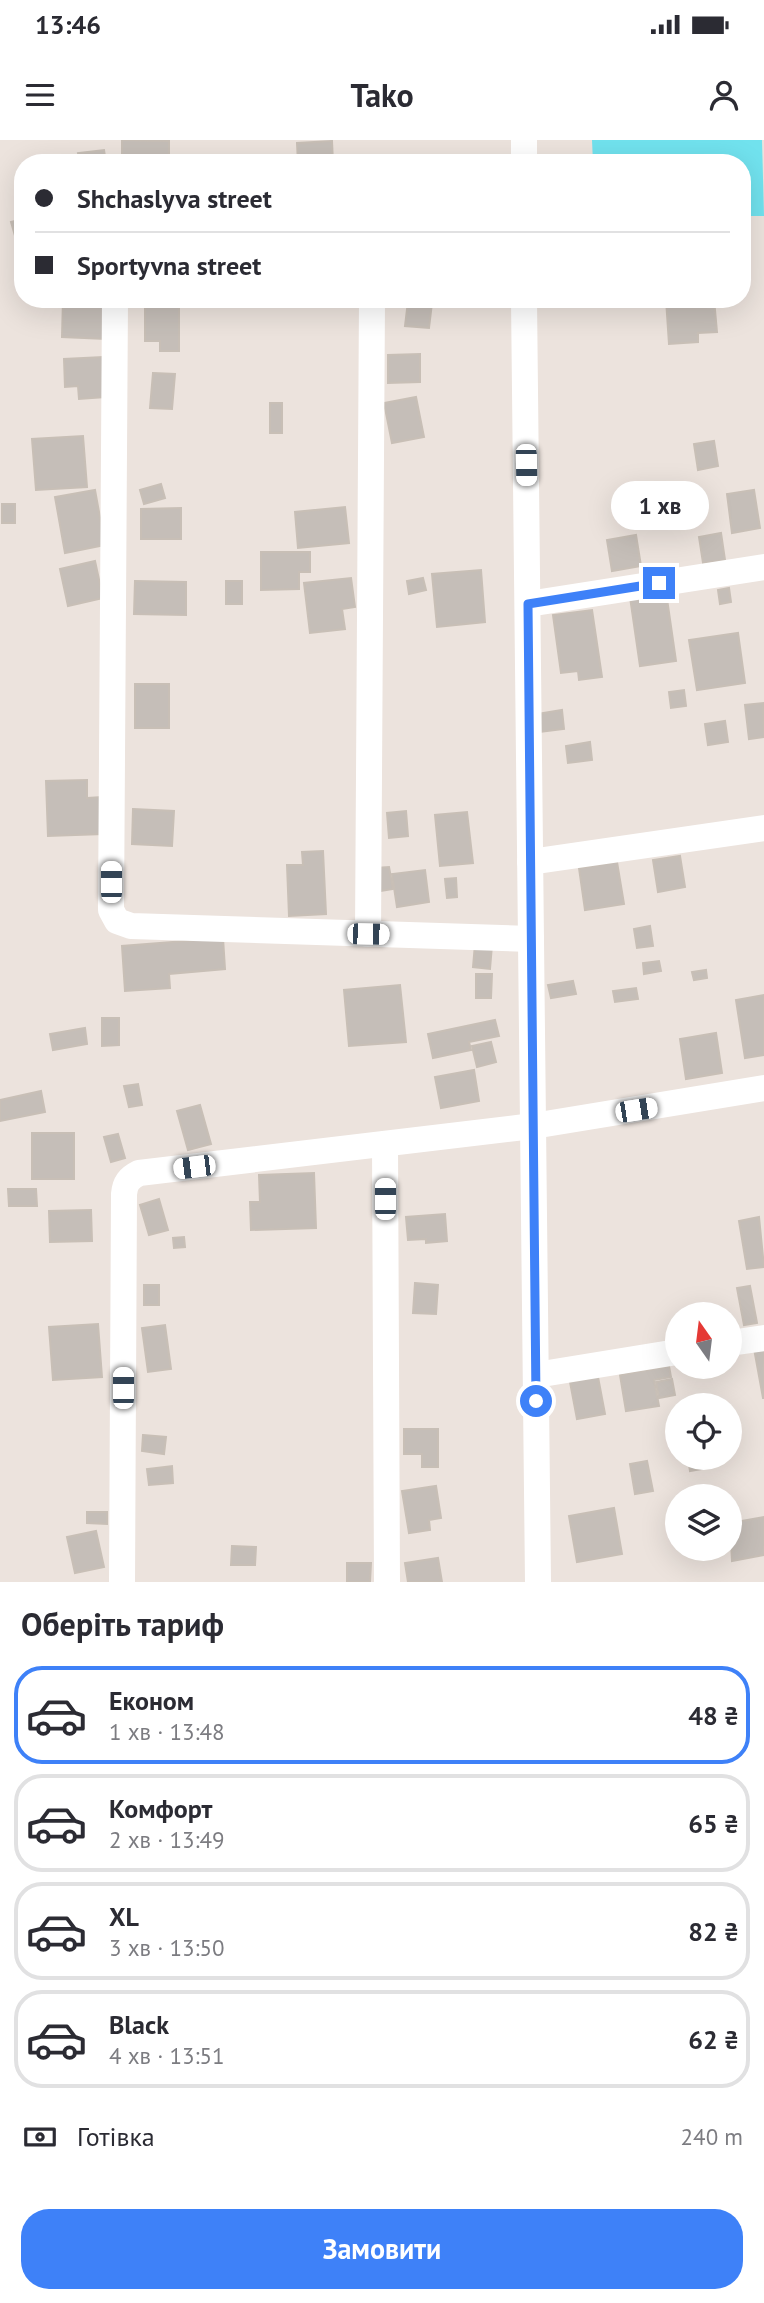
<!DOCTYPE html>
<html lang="uk">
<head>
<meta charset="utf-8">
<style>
  body { margin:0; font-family:"PT Sans",sans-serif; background:#f7f7f7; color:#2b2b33; height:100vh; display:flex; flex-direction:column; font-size:26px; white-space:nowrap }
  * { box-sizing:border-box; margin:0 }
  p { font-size:23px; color:#7c7c81 }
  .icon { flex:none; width:38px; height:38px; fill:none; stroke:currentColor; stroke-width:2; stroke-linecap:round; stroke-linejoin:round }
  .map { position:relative; height:1442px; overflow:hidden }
  .details { display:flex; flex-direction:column; background:#fff; flex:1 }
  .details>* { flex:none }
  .guide { position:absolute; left:14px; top:14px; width:737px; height:154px; border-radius:28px; box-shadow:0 7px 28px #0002; display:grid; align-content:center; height:154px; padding:0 21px; background:#fff }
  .needle { width:46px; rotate:346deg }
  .buttons { position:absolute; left:665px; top:1162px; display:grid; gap:14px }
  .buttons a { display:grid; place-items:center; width:77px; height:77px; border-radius:50%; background:#fff; box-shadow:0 7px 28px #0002; font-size:35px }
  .end { position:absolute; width:32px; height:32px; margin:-16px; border:9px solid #3e81f8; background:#fff; box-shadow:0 0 0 4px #fff }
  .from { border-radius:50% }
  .bubble { position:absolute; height:49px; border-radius:24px; background:#fff; box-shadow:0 7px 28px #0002; font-size:23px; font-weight:700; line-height:49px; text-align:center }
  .car { position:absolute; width:21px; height:42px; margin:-21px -10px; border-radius:9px; box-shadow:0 0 5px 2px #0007; background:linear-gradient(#fff 24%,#345 0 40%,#fff 0 76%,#345 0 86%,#fff 0) }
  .guide b { display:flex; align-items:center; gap:24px; height:66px; font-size:26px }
  .guide b+b { border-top:2px solid #e1e1e2 }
  .guide i { width:18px; height:18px; background:#2b2b33 }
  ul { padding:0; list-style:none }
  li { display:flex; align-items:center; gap:21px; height:98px; margin:0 14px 10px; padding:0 7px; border:4px solid #e1e1e2; border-radius:28px }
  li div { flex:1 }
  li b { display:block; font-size:26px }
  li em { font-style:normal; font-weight:700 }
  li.current { border-color:#3e81f8 }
  li>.icon { width:63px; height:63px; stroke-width:1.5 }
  h2 { padding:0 21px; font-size:32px; line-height:84px }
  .pay { display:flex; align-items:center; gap:18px; height:77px; padding:0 21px; font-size:26px }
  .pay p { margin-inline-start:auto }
  .button { display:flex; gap:14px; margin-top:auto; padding:14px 21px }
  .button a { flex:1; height:80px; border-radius:28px; background:#3e81f8; color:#fff; font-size:28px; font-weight:700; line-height:80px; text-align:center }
  .status { display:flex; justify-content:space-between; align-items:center; height:49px; padding:0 35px; background:#fff; direction:ltr }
  .status svg { height:19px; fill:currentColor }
  header { display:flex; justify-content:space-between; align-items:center; height:91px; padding:0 21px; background:#fff; font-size:32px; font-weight:700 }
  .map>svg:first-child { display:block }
  .water { fill:#71e2ee }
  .building { fill:#c5beb8; stroke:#c8bfb6; stroke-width:2 }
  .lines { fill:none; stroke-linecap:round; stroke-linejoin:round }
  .minor { stroke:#fff; stroke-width:26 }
  .route { stroke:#3e81f8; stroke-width:9 }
</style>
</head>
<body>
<div class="status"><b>13:46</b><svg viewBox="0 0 49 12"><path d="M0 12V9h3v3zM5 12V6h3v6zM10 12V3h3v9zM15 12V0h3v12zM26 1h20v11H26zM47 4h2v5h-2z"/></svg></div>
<header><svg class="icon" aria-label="menu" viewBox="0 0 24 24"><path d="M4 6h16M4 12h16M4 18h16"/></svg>Tako<svg class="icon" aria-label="person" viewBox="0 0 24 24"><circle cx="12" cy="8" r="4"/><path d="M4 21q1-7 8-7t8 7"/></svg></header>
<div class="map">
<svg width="764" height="1442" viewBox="0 0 764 1442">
  <rect width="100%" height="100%" fill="#ece3dd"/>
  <polygon class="water" points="592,0 762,0 764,76 742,76 742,23 593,23"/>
  <g class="building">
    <polygon points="122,0 169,1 169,23 122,23"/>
    <polygon points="332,1 333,23 298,23 297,3"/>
    <polygon points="104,10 106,23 80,23 78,13"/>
    <polygon points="378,17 407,18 407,23 378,23"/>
    <polygon points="23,79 23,105 18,106 11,82"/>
    <polygon points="63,159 107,159 106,199 62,197"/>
    <polygon points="666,159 714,159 717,192 698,193 698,202 669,204"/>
    <polygon points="179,160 179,211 160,211 160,201 145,201 145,161"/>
    <polygon points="408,161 432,163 429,188 405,186"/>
    <polygon points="420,214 420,242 388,243 388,215"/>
    <polygon points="103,217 105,257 79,259 78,246 65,247 64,219"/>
    <polygon points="153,233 175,234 172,269 150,268"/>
    <polygon points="416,257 424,297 392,303 384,263"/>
    <rect x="270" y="263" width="12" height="30"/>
    <polygon points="83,296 87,347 36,350 32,299"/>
    <polygon points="714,301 718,326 698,330 694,304"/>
    <polygon points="161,344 165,358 144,364 140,350"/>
    <polygon points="95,350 105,405 65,413 55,357"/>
    <polygon points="754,350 760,388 732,393 727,354"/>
    <rect x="2" y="364" width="13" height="19"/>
    <polygon points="345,367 349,403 298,408 295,372"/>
    <polygon points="181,368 181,399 141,399 141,369"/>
    <polygon points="721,393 725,420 703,423 699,397"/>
    <polygon points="636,395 641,426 612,431 607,400"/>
    <polygon points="261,412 310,412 310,432 299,432 299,449 261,450"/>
    <polygon points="95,421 103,458 68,466 60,429"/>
    <polygon points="481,430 485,482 437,487 432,434"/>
    <polygon points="351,438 355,467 342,469 345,489 310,493 304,443"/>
    <polygon points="423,438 426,450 409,454 407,441"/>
    <polygon points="135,441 186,442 186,475 134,474"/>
    <rect x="226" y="441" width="16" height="23"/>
    <polygon points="729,448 731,462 720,464 718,450"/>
    <polygon points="666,452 676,521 640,526 630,457"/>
    <polygon points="592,470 602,537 579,540 578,531 561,533 553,475"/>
    <polygon points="738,493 745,543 697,550 689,500"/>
    <rect x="135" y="544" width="34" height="44"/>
    <polygon points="684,550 686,566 671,568 669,552"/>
    <polygon points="763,563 764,597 749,599 745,565"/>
    <polygon points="562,570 564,589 540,592 537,574"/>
    <polygon points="725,581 728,602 708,605 705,584"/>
    <polygon points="590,602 592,620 568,623 566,606"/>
    <polygon points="87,640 87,658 102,657 103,694 48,696 46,641"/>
    <polygon points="133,669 174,671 172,706 132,704"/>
    <polygon points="406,671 408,696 389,698 387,673"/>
    <polygon points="467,672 473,723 440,726 435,675"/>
    <polygon points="323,711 326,774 289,776 287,725 303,725 302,712"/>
    <polygon points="680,716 685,747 658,752 653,720"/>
    <polygon points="617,722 624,764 585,770 579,728"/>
    <polygon points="389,727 393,749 380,751 376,728"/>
    <polygon points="425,730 429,762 397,767 392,734"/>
    <polygon points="456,738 457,757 447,758 445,739"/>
    <polygon points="650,786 653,806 637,808 634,789"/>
    <polygon points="223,798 225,829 169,834 170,848 125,851 122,806"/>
    <polygon points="475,804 492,805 490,829 473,827"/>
    <polygon points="659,821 661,831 644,834 643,823"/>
    <polygon points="706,830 707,838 694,840 692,832"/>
    <polygon points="476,834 492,834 491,858 476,858"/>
    <polygon points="573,841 576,854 551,858 548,845"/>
    <polygon points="400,845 406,902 349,906 344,850"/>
    <polygon points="636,848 638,859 615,862 613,851"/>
    <polygon points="764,855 764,915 745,918 736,860"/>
    <polygon points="102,878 119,878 119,905 102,906"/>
    <polygon points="495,880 499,896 469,902 471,910 433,918 428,894"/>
    <polygon points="85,888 87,904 53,910 50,894"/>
    <polygon points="716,893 722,933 686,939 680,899"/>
    <polygon points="491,902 496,922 477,927 472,906"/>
    <polygon points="474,930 479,961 441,968 435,937"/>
    <polygon points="138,944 142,965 129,967 124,946"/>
    <polygon points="41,951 45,972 0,981 0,960"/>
    <polygon points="200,965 211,1004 188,1010 177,971"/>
    <rect x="32" y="993" width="42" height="46"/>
    <polygon points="118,994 125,1018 111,1022 104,997"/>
    <polygon points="314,1033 316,1088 251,1090 250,1062 260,1062 259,1035"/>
    <polygon points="8,1049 36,1049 37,1066 9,1066"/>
    <polygon points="159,1059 168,1090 149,1095 140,1065"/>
    <polygon points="91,1070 92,1101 50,1102 49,1071"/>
    <polygon points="445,1074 447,1101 426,1103 426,1099 408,1100 406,1077"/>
    <polygon points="759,1077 764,1127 747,1129 739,1081"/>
    <polygon points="184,1097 185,1107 174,1108 173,1098"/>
    <polygon points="415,1143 438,1145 436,1174 413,1173"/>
    <rect x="144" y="1145" width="15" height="20"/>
    <polygon points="750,1146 757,1183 744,1185 737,1148"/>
    <polygon points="98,1184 102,1237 53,1240 49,1187"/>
    <polygon points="165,1185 171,1229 148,1232 142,1188"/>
    <polygon points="764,1201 764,1258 763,1258 753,1203"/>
    <polygon points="669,1226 671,1237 654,1240 659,1266 626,1271 620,1235"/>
    <polygon points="598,1237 605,1274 577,1279 570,1242"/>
    <polygon points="672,1239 675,1255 659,1258 656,1242"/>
    <polygon points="404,1289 438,1289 438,1327 422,1327 422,1314 404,1314"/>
    <polygon points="143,1295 166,1297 164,1314 142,1311"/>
    <polygon points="688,1318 700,1318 702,1329 690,1331"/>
    <polygon points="647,1321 653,1351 635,1354 630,1324"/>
    <polygon points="172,1326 173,1343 149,1345 147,1329"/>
    <polygon points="436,1346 441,1378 429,1380 430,1390 409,1393 402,1351"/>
    <polygon points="614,1368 622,1414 577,1422 569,1376"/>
    <polygon points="87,1372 107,1372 107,1384 87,1383"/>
    <polygon points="764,1377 764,1415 732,1421 730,1383"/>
    <polygon points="96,1391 104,1427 75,1433 67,1397"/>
    <polygon points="232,1406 256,1407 255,1425 231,1425"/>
    <polygon points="438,1418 442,1442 408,1442 405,1423"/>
    <polygon points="347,1423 371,1423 370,1442 347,1442"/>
  </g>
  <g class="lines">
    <g class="minor">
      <polyline points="524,23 524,0"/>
      <polyline points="115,159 111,770 117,781 131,786 531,799"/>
      <polyline points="524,159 538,1442"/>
      <polyline points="528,464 764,427"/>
      <polyline points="530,722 764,688"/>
      <polyline points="368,794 372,159"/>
      <polyline points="385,1004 387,1442"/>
      <polyline points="730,1203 764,1198"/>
      <polyline points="536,1235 677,1212"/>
      <path d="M122,1442L124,1054C125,1043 129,1038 139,1033L533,986L764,948"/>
    </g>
  </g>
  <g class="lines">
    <polyline class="route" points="536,1261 528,464 659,443"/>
  </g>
</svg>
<div class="buttons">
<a><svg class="needle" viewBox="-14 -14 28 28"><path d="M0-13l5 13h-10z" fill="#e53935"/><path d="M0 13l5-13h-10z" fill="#7c7c81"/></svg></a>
<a><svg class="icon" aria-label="locate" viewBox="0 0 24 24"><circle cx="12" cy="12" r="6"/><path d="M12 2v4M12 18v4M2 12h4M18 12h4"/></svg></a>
<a><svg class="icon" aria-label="layers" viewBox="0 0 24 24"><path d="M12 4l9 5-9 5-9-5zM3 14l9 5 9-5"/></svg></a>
</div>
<i class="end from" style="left:536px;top:1261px"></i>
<i class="end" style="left:659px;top:443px"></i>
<div class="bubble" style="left:611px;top:341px;width:98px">1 хв</div>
<i class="car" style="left:526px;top:325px;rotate:179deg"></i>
<i class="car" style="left:111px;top:742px;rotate:0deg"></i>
<i class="car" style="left:368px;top:794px;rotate:91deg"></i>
<i class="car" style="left:636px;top:970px;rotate:81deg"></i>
<i class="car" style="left:194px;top:1027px;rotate:263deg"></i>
<i class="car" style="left:385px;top:1059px;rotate:0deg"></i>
<i class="car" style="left:123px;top:1248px;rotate:0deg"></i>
<div class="guide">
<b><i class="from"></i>Shchaslyva street</b>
<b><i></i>Sportyvna street</b>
</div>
</div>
<section class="details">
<h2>Оберіть тариф</h2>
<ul>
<li class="current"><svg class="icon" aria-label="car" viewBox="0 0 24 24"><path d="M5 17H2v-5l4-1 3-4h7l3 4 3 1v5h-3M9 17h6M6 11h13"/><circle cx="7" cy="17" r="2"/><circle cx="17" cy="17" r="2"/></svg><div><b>Економ</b><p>1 хв · 13:48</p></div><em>48 ₴</em></li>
<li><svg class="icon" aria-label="car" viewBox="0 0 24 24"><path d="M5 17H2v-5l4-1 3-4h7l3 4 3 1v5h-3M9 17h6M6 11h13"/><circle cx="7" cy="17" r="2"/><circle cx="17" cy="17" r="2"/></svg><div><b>Комфорт</b><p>2 хв · 13:49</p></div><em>65 ₴</em></li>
<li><svg class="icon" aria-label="car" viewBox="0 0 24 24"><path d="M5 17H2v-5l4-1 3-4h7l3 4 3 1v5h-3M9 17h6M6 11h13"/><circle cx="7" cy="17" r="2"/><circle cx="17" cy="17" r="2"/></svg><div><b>XL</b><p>3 хв · 13:50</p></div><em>82 ₴</em></li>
<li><svg class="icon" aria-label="car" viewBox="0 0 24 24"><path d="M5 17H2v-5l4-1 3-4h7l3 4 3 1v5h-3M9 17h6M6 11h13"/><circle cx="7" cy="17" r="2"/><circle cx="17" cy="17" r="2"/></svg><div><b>Black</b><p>4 хв · 13:51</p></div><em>62 ₴</em></li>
</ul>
<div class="pay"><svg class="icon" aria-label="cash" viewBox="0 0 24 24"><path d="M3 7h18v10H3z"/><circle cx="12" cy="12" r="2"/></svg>Готівка<p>240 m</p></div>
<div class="button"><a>Замовити</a></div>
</section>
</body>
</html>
